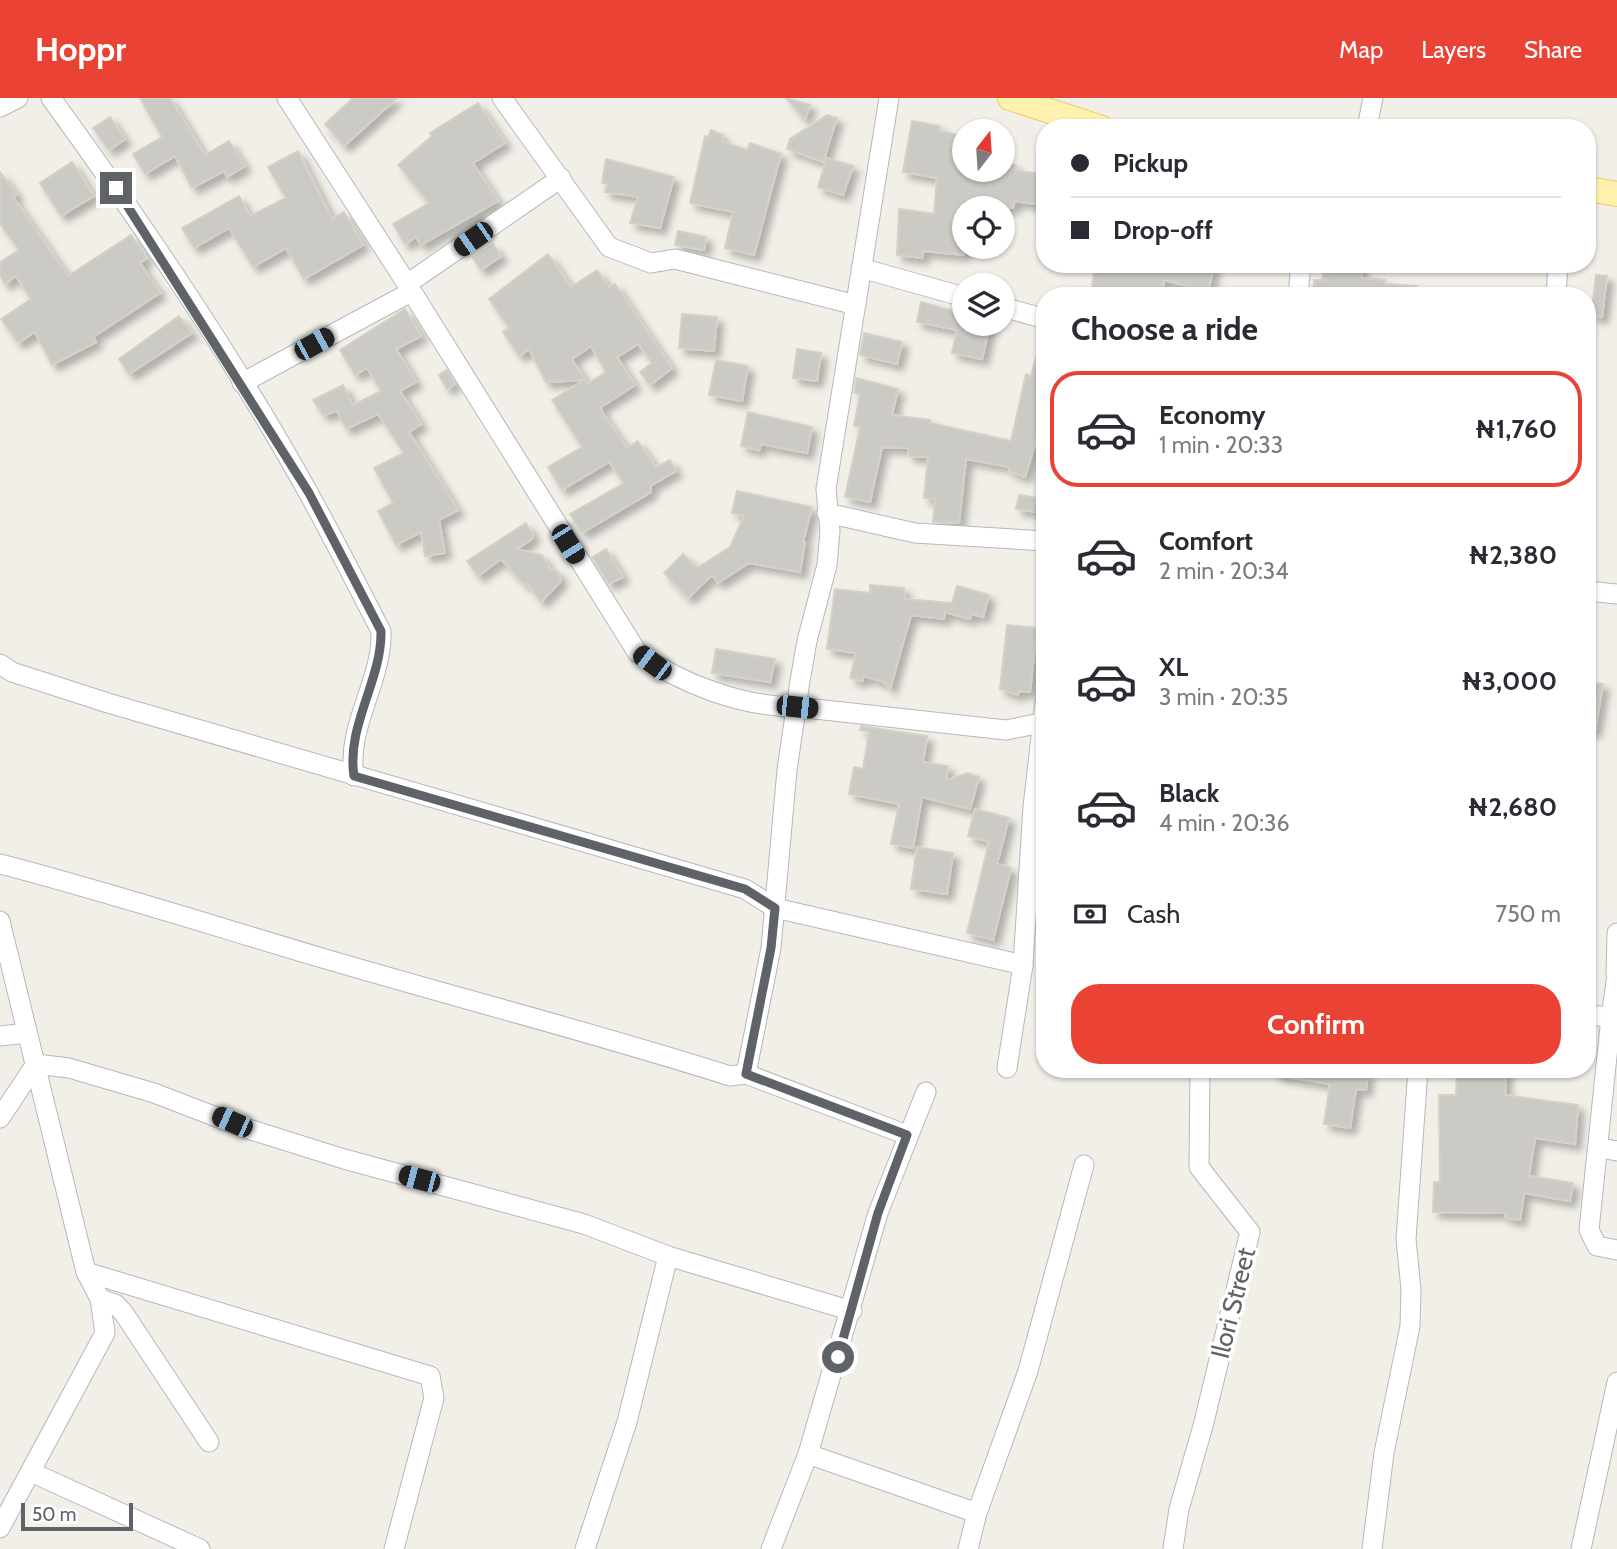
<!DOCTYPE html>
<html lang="en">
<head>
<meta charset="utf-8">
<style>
  body { margin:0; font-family:Cabin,sans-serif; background:#f2f2f3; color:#2b2b33; height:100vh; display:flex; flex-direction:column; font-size:26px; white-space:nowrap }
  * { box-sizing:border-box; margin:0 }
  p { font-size:23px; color:#7c7c81 }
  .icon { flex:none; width:38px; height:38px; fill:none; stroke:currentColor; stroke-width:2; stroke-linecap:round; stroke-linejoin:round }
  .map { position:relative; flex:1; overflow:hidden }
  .sheet { position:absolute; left:1036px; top:189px; width:560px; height:791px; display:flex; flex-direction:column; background:#fff; border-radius:28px; box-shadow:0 2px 5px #0004 }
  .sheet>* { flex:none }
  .guide { position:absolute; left:1036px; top:21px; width:560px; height:154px; border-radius:28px; box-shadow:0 2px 5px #0004; display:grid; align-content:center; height:154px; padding:0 35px; background:#fff }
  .needle { width:46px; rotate:17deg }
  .buttons { position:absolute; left:952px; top:21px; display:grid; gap:14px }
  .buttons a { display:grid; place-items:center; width:63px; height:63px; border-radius:50%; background:#fff; box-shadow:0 2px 5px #0004; font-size:35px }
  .scale { position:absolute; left:21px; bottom:18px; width:112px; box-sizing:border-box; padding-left:7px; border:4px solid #5f6368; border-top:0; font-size:19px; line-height:24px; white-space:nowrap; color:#5f6368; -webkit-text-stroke:5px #fff; paint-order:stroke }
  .end { position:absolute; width:32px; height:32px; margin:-16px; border:9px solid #5f6368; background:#fff; box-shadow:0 0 0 4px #fff }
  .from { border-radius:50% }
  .car { position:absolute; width:21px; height:42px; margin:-21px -10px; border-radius:9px; box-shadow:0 0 5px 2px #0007; background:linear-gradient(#222 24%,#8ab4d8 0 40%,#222 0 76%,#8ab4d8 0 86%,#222 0) }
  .guide b { display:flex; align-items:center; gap:24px; height:66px; font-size:26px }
  .guide b+b { border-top:2px solid #e1e1e2 }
  .guide i { width:18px; height:18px; background:#2b2b33 }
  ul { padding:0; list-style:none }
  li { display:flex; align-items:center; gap:21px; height:116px; margin:0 14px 10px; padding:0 21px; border:4px solid transparent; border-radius:28px }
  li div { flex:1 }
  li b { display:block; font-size:26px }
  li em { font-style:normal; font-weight:700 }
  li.active { border-color:#ea4335 }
  li>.icon { width:63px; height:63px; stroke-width:1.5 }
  h2 { padding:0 35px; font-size:32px; line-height:84px }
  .pay { display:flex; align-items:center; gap:18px; height:77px; padding:0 35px; font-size:26px }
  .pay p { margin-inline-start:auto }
  .button { display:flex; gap:14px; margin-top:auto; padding:14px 35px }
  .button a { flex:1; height:80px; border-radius:28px; background:#ea4335; color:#fff; font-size:28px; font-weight:700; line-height:80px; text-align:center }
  header { display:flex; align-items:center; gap:42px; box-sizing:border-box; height:98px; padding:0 35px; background:#ea4335; color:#fff }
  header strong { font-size:33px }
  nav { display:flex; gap:38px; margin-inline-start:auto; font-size:24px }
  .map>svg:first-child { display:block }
  .building { fill:#cccac5; stroke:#d6d1c6; stroke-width:2; filter:url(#shadow) }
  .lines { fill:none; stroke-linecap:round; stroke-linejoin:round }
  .minor-casing { stroke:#b5b8bc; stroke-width:21 }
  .major-casing { stroke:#f2c960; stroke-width:26 }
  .minor { stroke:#fff; stroke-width:19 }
  .major { stroke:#fff2af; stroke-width:24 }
  .route { stroke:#5f6368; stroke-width:9 }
  .labels { text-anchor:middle; stroke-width:7; stroke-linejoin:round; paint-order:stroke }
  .street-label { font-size:26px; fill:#5f6368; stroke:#fff }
</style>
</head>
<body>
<header>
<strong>Hoppr</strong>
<nav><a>Map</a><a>Layers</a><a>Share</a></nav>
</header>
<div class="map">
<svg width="1617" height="1451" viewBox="0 0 1617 1451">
  <defs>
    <filter id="shadow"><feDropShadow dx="6" dy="6" stdDeviation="3.5" flood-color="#0004"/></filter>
  </defs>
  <rect width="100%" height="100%" fill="#f1efe8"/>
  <g class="building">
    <polygon points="140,0 170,0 205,57 229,43 245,68 227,79 224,73 192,90 175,58 145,76 133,56 162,39"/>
    <polygon points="353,0 397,0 344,48 325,26"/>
    <polygon points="786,0 810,7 805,22"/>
    <polygon points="478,5 505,45 473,65 498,103 421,147 416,139 405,146 393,126 429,105 398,67 432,38 430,35"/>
    <polygon points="827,17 837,20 823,64 787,51 790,41"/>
    <polygon points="110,19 125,41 109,52 93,30"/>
    <polygon points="912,23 940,28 939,33 964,38 964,72 1003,72 1003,65 1016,67 1015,73 1045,76 1045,107 1014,103 1013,110 964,110 964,157 923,153 922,160 897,157 899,111 934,116 937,80 903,74"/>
    <polygon points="711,32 723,37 721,43 747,52 750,45 781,56 754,157 725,150 733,114 690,105 705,38 708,39"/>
    <polygon points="298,53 332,121 344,114 363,147 304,181 286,150 253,169 229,130 194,150 182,130 239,98 250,118 286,100 268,69"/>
    <polygon points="827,60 853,68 843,97 818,89"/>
    <polygon points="606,61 674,79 660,130 630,125 638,99 605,94 607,86 602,85"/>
    <polygon points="72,64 94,98 61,118 40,85"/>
    <polygon points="0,74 17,96 13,99 68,178 131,137 147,160 140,165 160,195 93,239 96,244 52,267 35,234 18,245 1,221 31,201 16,178 5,186 0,178 0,164 19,152 0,126"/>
    <polygon points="678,133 706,139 704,152 675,147"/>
    <polygon points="493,146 501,158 481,172 473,160"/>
    <polygon points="548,156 571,189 597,172 609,189 615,186 672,270 650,287 640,274 652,265 638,246 617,259 635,287 601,309 602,314 627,350 638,343 656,369 670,362 676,373 650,388 651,394 582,435 570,416 624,385 609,364 562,392 548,369 582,349 552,302 585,282 587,286 606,274 591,248 572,261 585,282 546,284 529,251 519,258 503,234 509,230 489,201"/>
    <polygon points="1095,166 1203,166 1214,169 1208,193 1164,182 1162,198 1091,198"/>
    <polygon points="1332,166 1361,166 1362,180 1385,182 1385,186 1417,188 1417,198 1313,198 1314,182 1322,182 1323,175 1331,176"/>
    <polygon points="1596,177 1607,178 1602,219 1591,218"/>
    <polygon points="921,204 964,216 964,226 990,226 982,261 952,255 957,232 917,224"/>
    <polygon points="405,211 421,238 396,251 416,284 400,293 421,326 409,334 458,412 439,422 445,455 425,458 421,434 396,447 378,413 393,405 374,370 404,355 378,316 346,331 337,313 323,317 313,302 343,287 353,307 381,293 367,270 355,277 340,252"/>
    <polygon points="682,216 717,219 714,253 679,250"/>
    <polygon points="179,218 192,235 129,276 119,261"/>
    <polygon points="864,235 902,244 897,266 860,257"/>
    <polygon points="1041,241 1045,241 1045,313 1025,379 1009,373 1010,369 966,361 959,425 933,424 935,401 924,400 928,359 909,358 908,350 882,349 870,404 845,399 860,329 854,328 860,296 854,295 856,280 898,291 892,317 930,322 930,325 1011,343 1026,276 1031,278"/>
    <polygon points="797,251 821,255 817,283 793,280"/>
    <polygon points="716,262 748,268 742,303 709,297"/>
    <polygon points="447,272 455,286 447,291 439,277"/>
    <polygon points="748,314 812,329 807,355 761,346 759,352 741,348"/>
    <polygon points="737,393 812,409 803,444 805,444 800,474 749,465 718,485 712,477 688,500 664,475 683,456 697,470 730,449 744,418 732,415"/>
    <polygon points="1019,397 1045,401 1045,415 1016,411"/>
    <polygon points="526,425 533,437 532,441 517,451 542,457 550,471 558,474 561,483 541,504 527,485 525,487 501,461 478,478 467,463"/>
    <polygon points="606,451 623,479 609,486 592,459"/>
    <polygon points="870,487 904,490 905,501 952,505 957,488 989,497 983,519 972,516 970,521 945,514 944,521 911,517 890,591 884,584 864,578 862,583 850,580 856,555 827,551 835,491 870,495"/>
    <polygon points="1007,527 1037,530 1030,594 1019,593 1018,597 1000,591"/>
    <polygon points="716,551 775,561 770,584 712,575"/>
    <polygon points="1587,584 1603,586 1595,633 1587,632"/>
    <polygon points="861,628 927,638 923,664 948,668 946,682 968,675 979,679 970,711 922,699 913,750 891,746 899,706 849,696 854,669 863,671 869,634 860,632"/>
    <polygon points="975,711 1009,720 997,766 1011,770 993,842 967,835 989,744 968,738"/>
    <polygon points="917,749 953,755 947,796 911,791"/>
    <polygon points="1275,971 1368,975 1366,992 1356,991 1350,1030 1324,1026 1330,986 1275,977"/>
    <polygon points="1457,971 1506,971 1505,997 1578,1007 1575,1046 1535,1040 1529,1078 1573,1085 1570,1103 1524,1095 1520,1122 1505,1120 1506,1115 1433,1114 1434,1084 1440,1084 1439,997 1456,997"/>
  </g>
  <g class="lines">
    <defs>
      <g id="minor">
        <path d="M51,0C143,127 233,259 309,396C334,441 357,487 381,533C383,582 346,628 354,678"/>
        <path d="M287,0L407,186L637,554C680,586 743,609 797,609L1006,632L1041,625"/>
        <polyline points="502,0 609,149 651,165 675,161 856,207"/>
        <polyline points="0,9 18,0"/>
        <polyline points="1367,30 1373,0"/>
        <polyline points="861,170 964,199"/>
        <polyline points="407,186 561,80"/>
        <polyline points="1298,198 1301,166"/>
        <polyline points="1556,198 1558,166"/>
        <polyline points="1003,209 1045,221"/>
        <polyline points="242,285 411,194"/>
        <polyline points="827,415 915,435 1045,443"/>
        <polyline points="1587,493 1617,496"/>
        <polyline points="0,566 12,574 108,605 745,791 775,810 1023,867"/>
        <path d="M0,766C108,794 214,828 322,860C458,900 595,935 730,978L746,976L907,1037"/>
        <polyline points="0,823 86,1174 100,1201 105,1235 0,1430"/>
        <polyline points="1616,877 1617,835"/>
        <polyline points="1587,917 1611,919 1589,1132 1597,1148 1617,1152"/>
        <polyline points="1611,919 1617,877"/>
        <polyline points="0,938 27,935"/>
        <polyline points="1007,970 1023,867 1033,709 1045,604"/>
        <polyline points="746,976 771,850 787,672 800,583 807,543 827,467 830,433 826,391 889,0"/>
        <polyline points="0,1020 36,966 69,970 154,995 245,1030 344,1061 584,1126 668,1158 852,1213"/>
        <polyline points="1600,1050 1617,1053"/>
        <polyline points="86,1174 430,1278 434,1300 394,1451"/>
        <polyline points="100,1201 115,1206 123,1214 209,1344"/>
        <polyline points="808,1356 977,1415"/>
        <polyline points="31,1374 200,1451"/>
        <polyline points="585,1451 627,1324 668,1158"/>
        <polyline points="771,1451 808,1356 878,1115 926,994"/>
        <polyline points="968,1451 977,1415 1028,1273 1084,1067"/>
        <polyline points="1173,1451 1179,1411 1203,1328 1250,1134 1199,1069 1200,971"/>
        <polyline points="1372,1451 1384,1355 1410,1228 1411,1191 1406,1141 1418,971"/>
        <polyline points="1581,1451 1617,1284"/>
      </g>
      <g id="major">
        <polyline points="1010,0 1102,30"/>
        <polyline points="1587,91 1617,96"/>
      </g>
    </defs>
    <use href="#minor" class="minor-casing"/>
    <use href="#major" class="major-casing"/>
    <use href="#minor" class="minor"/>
    <use href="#major" class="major"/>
  </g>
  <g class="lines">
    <path class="route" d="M116,90L309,395L381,533C382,582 346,628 354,678L745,791L775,810L771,850L746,976L907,1037L878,1115L838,1259"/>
  </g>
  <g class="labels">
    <g class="street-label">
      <text transform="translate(1233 1205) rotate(-76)" y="9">Ilori Street</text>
    </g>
  </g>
</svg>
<div class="buttons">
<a><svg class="needle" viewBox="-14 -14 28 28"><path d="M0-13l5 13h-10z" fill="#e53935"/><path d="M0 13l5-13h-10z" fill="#7c7c81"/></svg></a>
<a><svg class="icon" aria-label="locate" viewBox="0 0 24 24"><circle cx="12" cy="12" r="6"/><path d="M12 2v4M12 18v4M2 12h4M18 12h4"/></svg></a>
<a><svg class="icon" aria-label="layers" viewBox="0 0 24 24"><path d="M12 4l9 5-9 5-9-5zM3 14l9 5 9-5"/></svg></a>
</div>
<div class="scale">50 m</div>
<i class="end from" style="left:838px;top:1259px"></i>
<i class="end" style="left:116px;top:90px"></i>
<i class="car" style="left:473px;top:141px;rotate:235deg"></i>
<i class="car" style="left:314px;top:246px;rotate:61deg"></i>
<i class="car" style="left:568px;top:446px;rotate:148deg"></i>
<i class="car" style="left:652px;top:565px;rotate:307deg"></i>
<i class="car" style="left:797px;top:609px;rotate:96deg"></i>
<i class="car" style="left:232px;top:1024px;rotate:294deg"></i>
<i class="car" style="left:419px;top:1081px;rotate:285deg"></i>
<div class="guide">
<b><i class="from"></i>Pickup</b>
<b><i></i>Drop-off</b>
</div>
<section class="sheet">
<h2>Choose a ride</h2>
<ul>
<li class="active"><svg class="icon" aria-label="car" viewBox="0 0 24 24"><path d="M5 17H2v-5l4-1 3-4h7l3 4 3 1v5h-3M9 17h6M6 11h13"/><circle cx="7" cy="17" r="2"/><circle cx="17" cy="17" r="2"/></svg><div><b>Economy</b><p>1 min · 20:33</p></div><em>₦1,760</em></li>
<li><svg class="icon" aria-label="car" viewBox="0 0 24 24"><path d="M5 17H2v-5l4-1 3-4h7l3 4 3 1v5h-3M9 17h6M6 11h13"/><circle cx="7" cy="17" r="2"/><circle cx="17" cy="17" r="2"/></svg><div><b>Comfort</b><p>2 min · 20:34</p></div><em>₦2,380</em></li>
<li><svg class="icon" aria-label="car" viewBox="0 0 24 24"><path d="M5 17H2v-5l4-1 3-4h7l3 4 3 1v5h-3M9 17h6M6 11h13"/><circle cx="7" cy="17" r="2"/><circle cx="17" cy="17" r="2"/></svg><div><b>XL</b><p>3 min · 20:35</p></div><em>₦3,000</em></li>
<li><svg class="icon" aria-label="car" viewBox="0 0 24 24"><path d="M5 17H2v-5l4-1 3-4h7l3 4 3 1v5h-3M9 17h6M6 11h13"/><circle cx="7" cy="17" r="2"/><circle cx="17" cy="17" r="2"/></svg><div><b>Black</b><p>4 min · 20:36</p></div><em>₦2,680</em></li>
</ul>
<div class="pay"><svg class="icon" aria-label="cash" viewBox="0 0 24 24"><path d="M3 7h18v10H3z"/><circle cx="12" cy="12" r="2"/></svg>Cash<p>750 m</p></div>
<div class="button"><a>Confirm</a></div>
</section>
</div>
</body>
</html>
